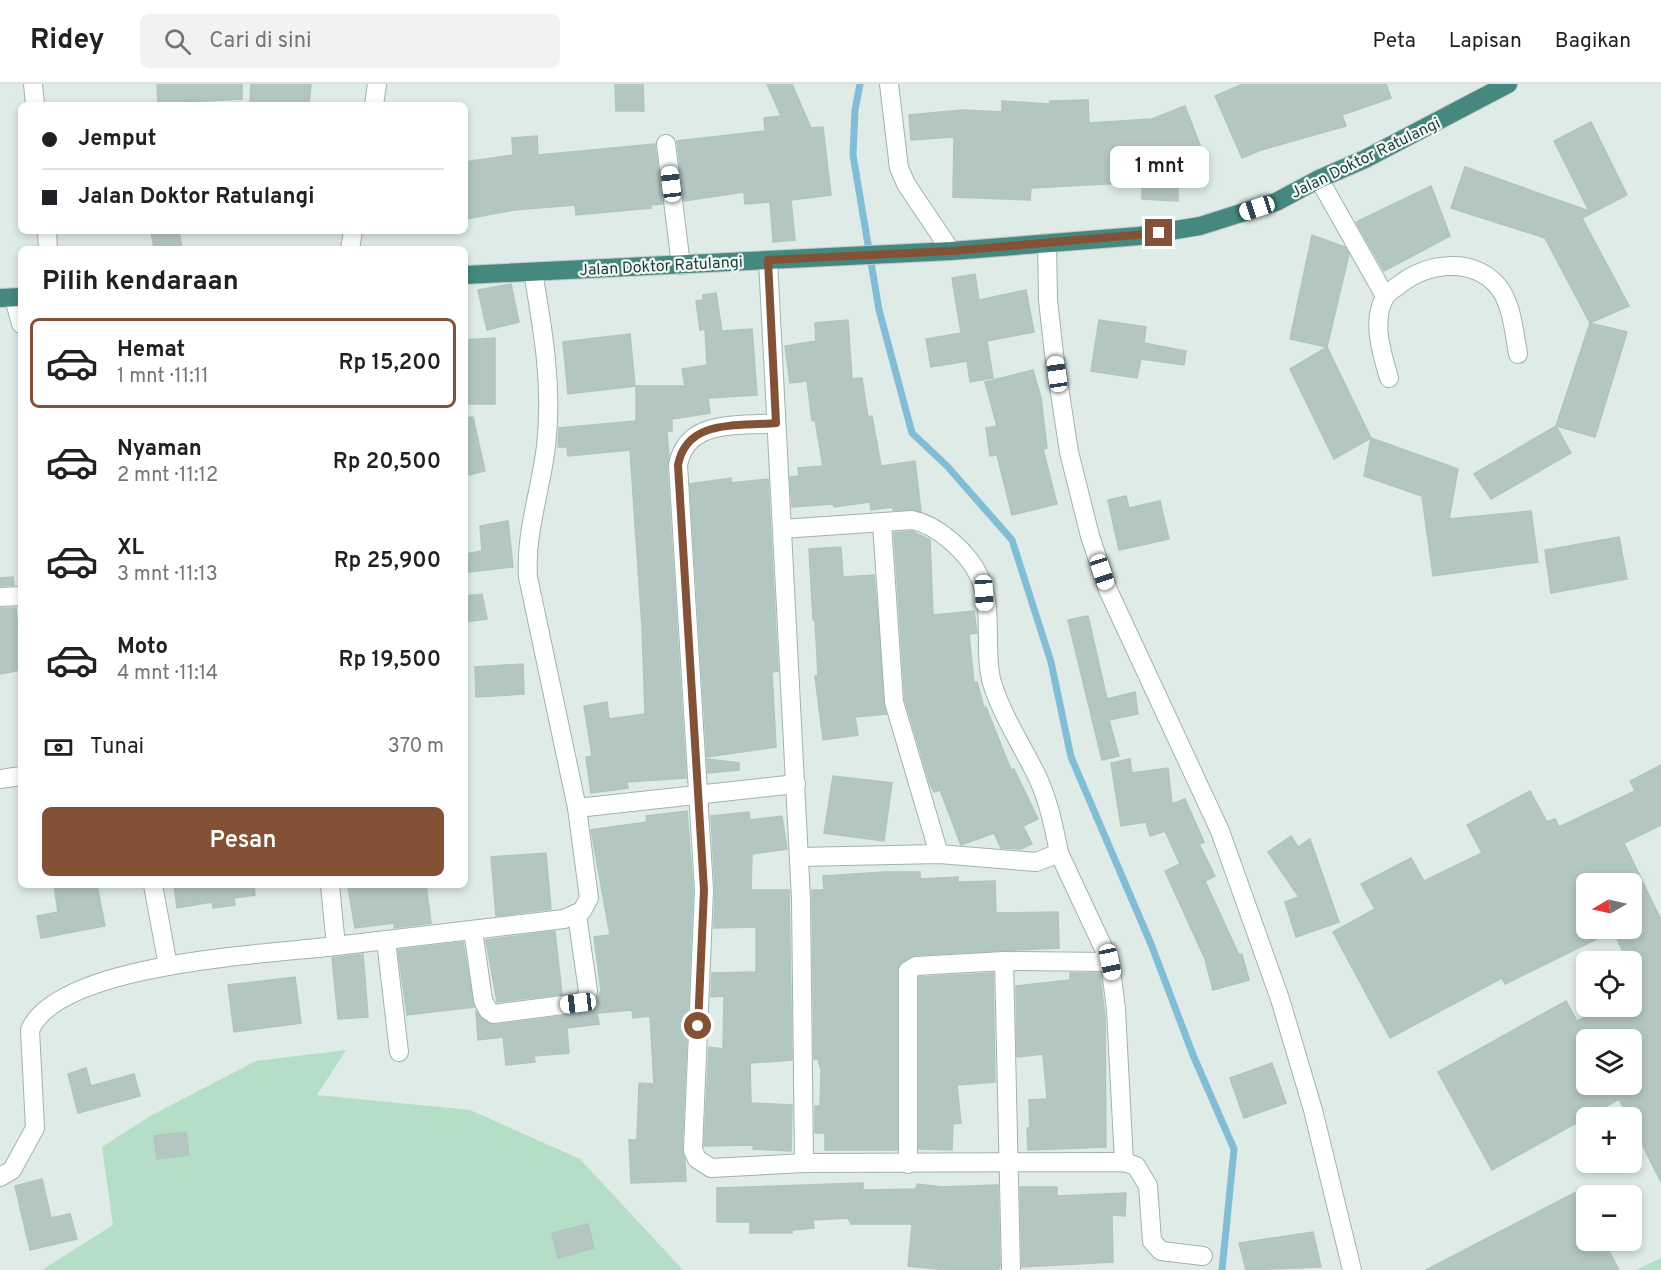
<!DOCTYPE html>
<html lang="id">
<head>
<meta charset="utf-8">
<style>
  body { margin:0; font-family:Overpass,sans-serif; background:#f2f2f2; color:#202124; height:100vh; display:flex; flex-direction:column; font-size:22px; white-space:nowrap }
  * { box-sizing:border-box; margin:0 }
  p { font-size:20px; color:#757577 }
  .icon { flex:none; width:33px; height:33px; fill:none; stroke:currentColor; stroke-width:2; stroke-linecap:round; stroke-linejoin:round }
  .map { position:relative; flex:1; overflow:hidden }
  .details { position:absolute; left:18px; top:162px; width:450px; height:642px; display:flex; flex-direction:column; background:#fff; border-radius:9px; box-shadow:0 3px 9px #0003 }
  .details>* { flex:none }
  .top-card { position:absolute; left:18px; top:18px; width:450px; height:132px; border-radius:9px; box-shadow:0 3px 9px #0003; display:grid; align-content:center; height:132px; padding:0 24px; background:#fff }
  .needle { width:39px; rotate:261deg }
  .fabs { position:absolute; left:1576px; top:789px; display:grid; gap:12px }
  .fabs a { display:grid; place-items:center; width:66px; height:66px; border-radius:9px; background:#fff; box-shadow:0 3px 9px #0003; font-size:30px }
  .end { position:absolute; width:27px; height:27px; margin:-14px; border:8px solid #835236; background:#fff; box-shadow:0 0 0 3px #fff }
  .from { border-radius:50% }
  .bubble { position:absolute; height:42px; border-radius:9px; background:#fff; box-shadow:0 3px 9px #0003; font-size:20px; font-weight:600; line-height:42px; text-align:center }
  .car { position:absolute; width:18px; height:36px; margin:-18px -9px; border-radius:8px; box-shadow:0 0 4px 2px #0007; background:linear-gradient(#fff 24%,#345 0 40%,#fff 0 76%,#345 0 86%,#fff 0) }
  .top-card b { display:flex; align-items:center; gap:21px; height:57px; font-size:22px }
  .top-card b+b { border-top:2px solid #e0e0e0 }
  .top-card i { width:15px; height:15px; background:#202124 }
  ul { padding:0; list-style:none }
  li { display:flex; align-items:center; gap:18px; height:90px; margin:0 12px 9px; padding:0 12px; border:3px solid transparent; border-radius:9px }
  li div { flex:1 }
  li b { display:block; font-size:22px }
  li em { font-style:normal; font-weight:600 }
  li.on { border-color:#835236 }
  li>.icon { width:54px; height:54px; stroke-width:1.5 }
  h2 { padding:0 24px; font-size:27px; line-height:72px }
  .pay { display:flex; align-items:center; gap:15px; height:66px; padding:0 24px; font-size:22px }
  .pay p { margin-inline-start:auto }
  .action { display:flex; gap:12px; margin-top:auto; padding:12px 24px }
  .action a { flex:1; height:69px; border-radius:9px; background:#835236; color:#fff; font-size:24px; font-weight:600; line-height:69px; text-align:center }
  header { display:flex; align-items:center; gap:36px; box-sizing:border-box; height:84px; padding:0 30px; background:#fff; border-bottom:2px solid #e0e0e0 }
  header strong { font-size:28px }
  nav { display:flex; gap:33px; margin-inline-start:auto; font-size:21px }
  .search { width:420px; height:54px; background:#f2f2f2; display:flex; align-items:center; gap:15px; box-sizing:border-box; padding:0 21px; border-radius:9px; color:#757577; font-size:22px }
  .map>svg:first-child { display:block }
  .green { fill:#b5dec6 }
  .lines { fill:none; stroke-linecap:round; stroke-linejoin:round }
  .stream { stroke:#81bdd5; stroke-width:7 }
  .building { fill:#b4c6c1; stroke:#b0c5bf; stroke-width:1.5; fill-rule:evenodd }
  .minor-casing { stroke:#a1b3af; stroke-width:20 }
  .trunk-casing { stroke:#c0c8c7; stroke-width:20 }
  .minor { stroke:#fff; stroke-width:18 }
  .trunk { stroke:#448880; stroke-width:18 }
  .route { stroke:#835236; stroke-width:8 }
  .labels { text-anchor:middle; stroke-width:4.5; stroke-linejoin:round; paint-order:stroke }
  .street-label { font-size:16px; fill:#1e3c38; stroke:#eff8f4 }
</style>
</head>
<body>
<header>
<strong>Ridey</strong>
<div class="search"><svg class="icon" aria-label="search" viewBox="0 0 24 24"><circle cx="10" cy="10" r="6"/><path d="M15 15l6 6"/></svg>Cari di sini</div>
<nav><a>Peta</a><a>Lapisan</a><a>Bagikan</a></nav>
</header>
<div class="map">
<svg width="1661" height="1186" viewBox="0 0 1661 1186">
  <rect width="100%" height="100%" fill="#deebe7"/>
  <g class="green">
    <polygon points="346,966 317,1011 470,1026 580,1075 683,1186 42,1186 113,1141 102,1063 152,1031 256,977"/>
    <polygon points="1661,1174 1661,1186 1636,1186"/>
  </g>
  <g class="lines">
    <polyline class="stream" points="860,0 855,26 853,71 879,226 912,349 947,382 1012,456 1051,578 1071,673 1151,860 1193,971 1234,1065 1222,1186"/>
  </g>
  <g class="building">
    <polygon points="157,0 242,0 242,15 187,18 187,21 158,21"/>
    <polygon points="251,0 311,0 309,21 250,21"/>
    <polygon points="615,0 643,0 644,27 616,27"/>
    <polygon points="767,0 792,0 811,44 823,43 831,111 791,116 795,156 773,158 770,118 745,120 744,108 684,117 677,57 765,47 764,34 781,32"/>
    <polygon points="1243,0 1386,0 1391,14 1342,31 1346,42 1261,66 1242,74 1215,12"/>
    <polygon points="1088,16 1089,39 1152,35 1185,22 1206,77 1178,88 1178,117 1142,115 1142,98 1031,104 1030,116 953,113 954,53 911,56 909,31 963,26 1002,28 1002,17 1050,20 1050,17"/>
    <polygon points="1591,38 1627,111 1582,134 1629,222 1590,239 1545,154 1451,124 1465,83 1589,127 1554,57"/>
    <polygon points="537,52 538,71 655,60 662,120 651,121 651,124 576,131 575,121 514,126 465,135 465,78 513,71 512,54"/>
    <polygon points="1431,102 1450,152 1384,187 1356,138"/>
    <polygon points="151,147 179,147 182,165 154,165"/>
    <polygon points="1312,151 1345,163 1349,170 1327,263 1290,255"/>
    <polygon points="975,190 979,216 1026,206 1034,248 987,257 993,294 970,298 967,277 931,283 926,255 961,249 952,194"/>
    <polygon points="511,200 519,238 487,246 478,206"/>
    <polygon points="716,209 722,247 752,245 757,311 708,314 710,329 672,335 672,347 667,347 669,372 667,382 686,694 627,698 628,704 591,709 586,673 592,672 584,622 607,618 609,635 645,630 642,543 630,366 568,372 567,363 558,363 559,344 636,337 636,302 685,302 682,285 707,281 705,245 700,246 696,217 703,216 703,211"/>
    <polygon points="848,236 852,295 862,294 868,333 872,332 881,382 915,377 921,427 893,426 893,423 871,426 870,418 834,423 833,420 792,423 790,393 799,392 798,384 823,382 815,336 812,337 807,297 790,299 785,262 816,257 815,239"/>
    <polygon points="1099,236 1146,243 1144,259 1186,267 1184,281 1141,275 1137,294 1091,287"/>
    <polygon points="1590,239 1627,248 1595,353 1556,342"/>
    <polygon points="630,250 635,302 568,310 563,258"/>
    <polygon points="495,254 495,320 465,320 465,256"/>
    <polygon points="1327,263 1371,354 1334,375 1290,285"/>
    <polygon points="1033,286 1041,314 1047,364 1043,365 1057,420 1012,431 997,371 990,372 986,344 997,342 985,298"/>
    <polygon points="473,333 485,387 465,392 465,334"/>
    <polygon points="1556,342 1571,369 1491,415 1474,390"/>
    <polygon points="1371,354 1458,385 1449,435 1531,427 1538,478 1433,492 1422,412 1364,392"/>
    <polygon points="731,394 731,399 768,395 778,587 772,588 776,663 707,673 690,400"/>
    <polygon points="1126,412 1129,424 1160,417 1169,455 1119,466 1108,416"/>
    <polygon points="508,437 513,483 469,488 465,470 482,467 480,442"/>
    <polygon points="911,447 930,456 933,531 974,527 977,549 969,550 974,599 977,598 984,624 986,623 1011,686 1014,685 1038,735 1023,742 1032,760 1021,765 1001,764 994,749 961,761 940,706 934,708 930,700 905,616 894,449"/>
    <polygon points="1619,453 1627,495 1551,509 1545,466"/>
    <polygon points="841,463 843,493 874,491 886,630 855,633 858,651 823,656 815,592 818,592 815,536 813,536 809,465"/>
    <polygon points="13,493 14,501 0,502 0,494"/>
    <polygon points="482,510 487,535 465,538 465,512"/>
    <polygon points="0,524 16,524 21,579 21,586 0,590"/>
    <polygon points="1088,532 1107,615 1135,608 1138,630 1109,636 1119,672 1102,676 1068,536"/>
    <polygon points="523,580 524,610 476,613 475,583"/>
    <polygon points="707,675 739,679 739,686 708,689"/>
    <polygon points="1130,675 1132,689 1168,684 1172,720 1185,715 1204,758 1199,760 1215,792 1205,797 1239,871 1242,870 1249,896 1213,906 1205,875 1165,787 1180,780 1165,747 1150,752 1146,738 1121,742 1111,679"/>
    <path d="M1661,681V741L1624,759L1661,836V1098L1632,1040V1034H1629L1619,1015L1492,1086L1438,988L1566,917L1577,937L1607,922H1632V910L1642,905L1632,885V878H1628L1613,847L1505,900L1502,894L1390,954L1333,848L1375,825L1361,800L1411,774L1424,797L1482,769L1467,741L1530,707L1547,738L1555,735L1559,743L1635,707L1630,697ZM1587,800H1632V844H1587ZM1587,956H1632V1000H1587Z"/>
    <polygon points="833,692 892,699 884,757 824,749"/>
    <polygon points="687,727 693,806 682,1066 685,1076 686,1097 631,1099 629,1056 637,1056 639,999 654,1000 650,932 633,934 632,926 598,929 597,917 601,906 594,853 610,851 591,746 647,738 646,732"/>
    <polygon points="749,728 750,736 782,732 787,765 752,770 751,806 789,806 792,976 750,979 751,1019 792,1021 791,1067 753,1065 754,1061 704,1062 709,963 723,965 724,912 711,913 712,889 756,888 756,843 714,844 715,805 711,732"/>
    <polygon points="1291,752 1298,763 1310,755 1339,838 1296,853 1285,818 1299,813 1268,768"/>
    <polygon points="546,769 551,825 496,832 491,773"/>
    <polygon points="885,788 920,788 920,795 958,793 958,798 995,797 996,829 1058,828 1059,864 915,871 902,878 897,887 897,1066 825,1066 825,1049 815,1049 815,1022 820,1022 821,986 818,975 814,975 812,806 824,806 823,792"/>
    <polygon points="54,801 97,801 105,842 41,854 37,832 58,828"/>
    <polygon points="174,801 254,801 255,811 234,814 235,821 213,824 212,818 177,824"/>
    <polygon points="360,801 426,801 431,839 394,844 394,839 355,844 348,803"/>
    <polygon points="555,847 562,910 497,918 486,856"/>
    <polygon points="463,858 474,923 407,931 398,866"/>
    <polygon points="363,870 368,933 338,935 332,874"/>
    <polygon points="993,889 995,998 957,1001 961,1039 953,1040 952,1066 919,1065 919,893"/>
    <polygon points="1070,889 1100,889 1105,933 1106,1063 1028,1066 1027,1044 1030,1044 1029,1016 1047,1015 1043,970 1017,973 1016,902 1070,896"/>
    <polygon points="295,893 301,939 234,948 228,901"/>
    <polygon points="596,923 599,940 567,944 569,969 534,972 535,978 506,981 503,953 478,956 476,927 482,935 495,941 579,930"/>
    <polygon points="1272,979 1286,1019 1244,1034 1230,994"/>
    <polygon points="86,984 91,1002 134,990 140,1012 78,1029 68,990"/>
    <polygon points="186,1048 189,1071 157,1075 154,1052"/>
    <polygon points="42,1095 51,1134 70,1130 77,1155 30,1166 15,1102"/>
    <polygon points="863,1099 863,1106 916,1105 917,1100 942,1103 998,1101 1000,1183 998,1186 948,1186 908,1182 912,1140 851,1140 848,1134 813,1136 814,1144 792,1146 792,1149 750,1149 750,1138 717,1138 717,1104"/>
    <polygon points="1020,1103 1057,1103 1057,1112 1126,1109 1125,1132 1112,1131 1113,1178 1022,1183"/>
    <polygon points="1578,1107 1587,1125 1587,1156 1603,1156 1619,1186 1426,1186"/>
    <polygon points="588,1140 594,1164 558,1174 552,1149"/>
    <polygon points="1313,1148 1321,1183 1246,1186 1239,1159"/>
  </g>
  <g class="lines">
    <defs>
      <g id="minor">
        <polyline points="33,0 35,21"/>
        <polyline points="889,0 899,84 906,100 951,167"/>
        <polyline points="374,21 377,0"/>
        <polyline points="666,60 681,181"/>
        <polyline points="1319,95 1385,212"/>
        <polyline points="47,147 48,165"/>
        <polyline points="1047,159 1048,216 1054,270 1069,368 1090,452 1108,506 1220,747 1280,915 1313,1026 1352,1186"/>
        <polyline points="350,165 353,147"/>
        <polyline points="768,176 801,815 804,1079"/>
        <path d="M533,188C543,246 553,303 546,362C541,406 525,449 528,493L577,724"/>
        <polyline points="14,214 21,240"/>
        <path d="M1389,294C1382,270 1371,237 1385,213C1388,208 1395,204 1399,201C1427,179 1470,173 1496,200C1512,217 1514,248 1518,270"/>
        <path d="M776,339C738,343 687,334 678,381L704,806L693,1066L697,1075L711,1084L804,1079L1124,1078L1136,1082L1148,1102L1152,1157L1161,1167L1203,1172"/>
        <polyline points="882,439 894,618 939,770"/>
        <path d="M782,445L912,436C938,441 969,469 980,494C994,526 983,566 992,599C1002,631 1021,660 1036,690C1048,714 1054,743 1059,769L1036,778L939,770L800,773"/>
        <polyline points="0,513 21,512"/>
        <polyline points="0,695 21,692"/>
        <polyline points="1059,769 1110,878 1116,925 1124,1078"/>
        <polyline points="153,801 168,882"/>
        <polyline points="330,801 336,862 564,835 582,827 589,814 577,724 796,700"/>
        <polyline points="473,846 483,916 488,926 494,930 578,919 586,915 588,907 577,831"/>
        <polyline points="386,857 399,968"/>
        <polyline points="1004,877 1110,878"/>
        <polyline points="908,1080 908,887 916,882 1004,877 1011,1186"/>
        <path d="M0,1093L12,1086L35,1044L30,946C59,879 269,870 336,862"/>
      </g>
      <g id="trunk">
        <polyline points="465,191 951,167 1139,152 1200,142 1276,118 1319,95 1365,75 1508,0"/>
        <polyline points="0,214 21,213"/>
      </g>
    </defs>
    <use href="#minor" class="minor-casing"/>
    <use href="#trunk" class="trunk-casing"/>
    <use href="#minor" class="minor"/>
    <use href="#trunk" class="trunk"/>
  </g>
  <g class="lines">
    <path class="route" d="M698,942L704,806L678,381C687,334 738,343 776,339L768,176L951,167L1159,149"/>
  </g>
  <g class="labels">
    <g class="street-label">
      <text transform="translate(1365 73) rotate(-26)" y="6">Jalan Doktor Ratulangi</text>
      <text transform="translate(661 181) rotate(-3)" y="6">Jalan Doktor Ratulangi</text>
    </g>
  </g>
</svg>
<div class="fabs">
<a><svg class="needle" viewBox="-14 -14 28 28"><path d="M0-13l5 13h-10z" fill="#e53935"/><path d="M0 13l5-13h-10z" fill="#757577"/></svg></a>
<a><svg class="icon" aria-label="locate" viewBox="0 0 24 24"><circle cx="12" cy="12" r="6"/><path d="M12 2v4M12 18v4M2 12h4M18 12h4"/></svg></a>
<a><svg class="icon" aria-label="layers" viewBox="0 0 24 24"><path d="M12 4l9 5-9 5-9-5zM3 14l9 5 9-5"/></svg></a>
<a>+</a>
<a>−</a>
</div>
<i class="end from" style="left:698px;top:942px"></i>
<i class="end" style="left:1159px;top:149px"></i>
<div class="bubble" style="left:1110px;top:62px;width:99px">1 mnt</div>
<i class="car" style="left:671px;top:100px;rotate:353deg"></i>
<i class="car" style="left:1257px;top:124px;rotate:252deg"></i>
<i class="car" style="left:1057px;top:290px;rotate:352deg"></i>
<i class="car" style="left:1102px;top:488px;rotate:162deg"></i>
<i class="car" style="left:984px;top:509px;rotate:177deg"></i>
<i class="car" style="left:1110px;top:878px;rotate:168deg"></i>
<i class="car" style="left:578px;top:919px;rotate:263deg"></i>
<div class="top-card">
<b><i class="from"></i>Jemput</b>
<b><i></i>Jalan Doktor Ratulangi</b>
</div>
<section class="details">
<h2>Pilih kendaraan</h2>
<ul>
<li class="on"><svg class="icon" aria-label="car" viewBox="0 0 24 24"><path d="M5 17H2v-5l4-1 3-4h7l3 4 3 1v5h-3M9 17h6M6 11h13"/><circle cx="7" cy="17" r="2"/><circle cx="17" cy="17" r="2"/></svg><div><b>Hemat</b><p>1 mnt · 11:11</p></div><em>Rp 15,200</em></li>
<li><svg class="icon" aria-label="car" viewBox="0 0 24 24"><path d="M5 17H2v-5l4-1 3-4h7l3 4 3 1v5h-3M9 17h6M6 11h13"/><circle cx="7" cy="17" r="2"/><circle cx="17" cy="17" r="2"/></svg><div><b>Nyaman</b><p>2 mnt · 11:12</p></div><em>Rp 20,500</em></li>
<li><svg class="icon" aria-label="car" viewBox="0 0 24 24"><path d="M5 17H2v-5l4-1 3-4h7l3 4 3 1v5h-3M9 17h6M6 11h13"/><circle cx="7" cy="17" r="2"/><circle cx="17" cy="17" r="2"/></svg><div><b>XL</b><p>3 mnt · 11:13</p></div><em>Rp 25,900</em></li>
<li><svg class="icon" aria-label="car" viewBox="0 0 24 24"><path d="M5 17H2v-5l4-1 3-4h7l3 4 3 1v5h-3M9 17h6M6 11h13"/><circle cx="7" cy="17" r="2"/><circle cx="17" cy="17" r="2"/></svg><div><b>Moto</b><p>4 mnt · 11:14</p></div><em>Rp 19,500</em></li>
</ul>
<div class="pay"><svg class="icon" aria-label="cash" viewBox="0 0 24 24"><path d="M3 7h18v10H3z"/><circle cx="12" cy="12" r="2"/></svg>Tunai<p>370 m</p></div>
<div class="action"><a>Pesan</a></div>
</section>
</div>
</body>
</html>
